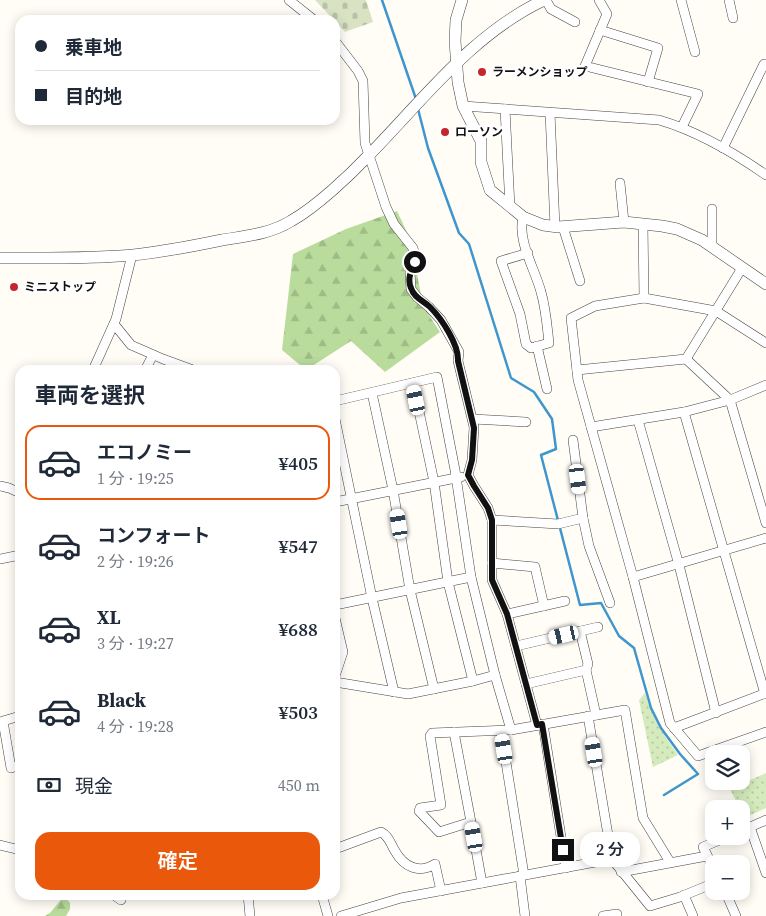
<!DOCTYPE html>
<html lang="ja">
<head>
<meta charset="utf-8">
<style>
  body { margin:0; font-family:"Source Serif 4","Noto Sans JP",serif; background:#f6f6f7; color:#1f2937; height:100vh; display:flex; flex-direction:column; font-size:19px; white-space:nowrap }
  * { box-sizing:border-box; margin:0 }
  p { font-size:16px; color:#747a83 }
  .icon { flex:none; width:28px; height:28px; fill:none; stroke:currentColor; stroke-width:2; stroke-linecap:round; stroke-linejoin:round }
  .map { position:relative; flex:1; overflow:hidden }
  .sheet { position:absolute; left:15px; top:365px; width:325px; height:535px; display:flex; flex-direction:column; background:#fff; border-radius:15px; box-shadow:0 2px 12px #0003 }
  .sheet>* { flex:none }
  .guide { position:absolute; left:15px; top:15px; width:325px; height:110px; border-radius:15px; box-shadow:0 2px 12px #0003; display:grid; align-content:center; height:110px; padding:0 20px; background:#fff }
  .buttons { position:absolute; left:705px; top:745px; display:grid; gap:10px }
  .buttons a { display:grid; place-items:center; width:45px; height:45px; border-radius:10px; background:#fff; box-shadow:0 2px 12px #0003; font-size:25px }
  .end { position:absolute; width:22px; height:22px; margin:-11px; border:6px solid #111; background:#fff; box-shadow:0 0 0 2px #fff }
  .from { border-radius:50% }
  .bubble { position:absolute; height:35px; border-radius:15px; background:#fff; box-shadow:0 2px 12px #0003; font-size:16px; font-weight:600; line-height:35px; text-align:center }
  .car { position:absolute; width:15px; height:30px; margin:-15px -8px; border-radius:6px; box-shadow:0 0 4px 1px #0007; background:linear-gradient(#fff 24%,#345 0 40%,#fff 0 76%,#345 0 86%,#fff 0) }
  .guide b { display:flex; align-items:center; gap:18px; height:48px; font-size:19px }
  .guide b+b { border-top:1px solid #e0e1e3 }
  .guide i { width:12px; height:12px; background:#1f2937 }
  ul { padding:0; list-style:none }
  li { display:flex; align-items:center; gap:15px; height:75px; margin:0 10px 8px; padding:0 10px; border:2px solid transparent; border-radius:15px }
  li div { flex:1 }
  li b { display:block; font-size:19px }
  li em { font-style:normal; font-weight:600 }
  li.current { border-color:#ea580c }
  li>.icon { width:45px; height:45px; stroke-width:1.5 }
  h2 { padding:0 20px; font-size:22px; line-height:60px }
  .pay { display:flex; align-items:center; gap:12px; height:55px; padding:0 20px; font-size:19px }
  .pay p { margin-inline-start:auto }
  .primary-button { display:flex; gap:10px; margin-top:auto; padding:10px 20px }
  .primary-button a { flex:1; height:58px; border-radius:15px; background:#ea580c; color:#fff; font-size:20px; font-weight:600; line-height:58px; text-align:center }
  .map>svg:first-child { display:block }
  .forest { fill:url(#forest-firs) }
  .cemetery { fill:url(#cemetery-stones) }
  .park { fill:url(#park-dots) }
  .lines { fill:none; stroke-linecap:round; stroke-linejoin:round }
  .stream { stroke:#3f96cf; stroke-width:2.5 }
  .minor-casing { stroke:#444; stroke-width:10 }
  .tertiary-casing { stroke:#444; stroke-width:12 }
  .minor { stroke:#fff; stroke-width:9 }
  .tertiary { stroke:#fff; stroke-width:11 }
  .route { stroke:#111; stroke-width:6 }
  .poi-dot { fill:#c4262e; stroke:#fff; stroke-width:2 }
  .labels { text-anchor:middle; stroke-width:5; stroke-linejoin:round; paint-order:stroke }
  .poi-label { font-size:12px; font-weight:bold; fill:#111; stroke:#fff; text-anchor:start }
</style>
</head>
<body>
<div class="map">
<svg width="766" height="916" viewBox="0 0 766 916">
  <defs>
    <pattern id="forest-firs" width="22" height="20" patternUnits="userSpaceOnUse" patternTransform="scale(1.25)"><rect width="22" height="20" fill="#b9dc9c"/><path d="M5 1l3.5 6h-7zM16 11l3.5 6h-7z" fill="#9ebc85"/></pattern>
    <pattern id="cemetery-stones" width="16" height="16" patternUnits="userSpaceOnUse" patternTransform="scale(1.25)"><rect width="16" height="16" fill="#d9e3c4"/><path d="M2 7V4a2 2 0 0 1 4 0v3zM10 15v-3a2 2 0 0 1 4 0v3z" fill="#b9c2a7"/></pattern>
    <pattern id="park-dots" width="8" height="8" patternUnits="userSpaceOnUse" patternTransform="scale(1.25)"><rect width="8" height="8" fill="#d5ebbd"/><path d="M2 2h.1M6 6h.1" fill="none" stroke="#b6c8a1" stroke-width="1.8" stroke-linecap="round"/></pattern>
  </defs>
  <rect width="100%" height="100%" fill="#fffdf5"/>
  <g class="forest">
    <polygon points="397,211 411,241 423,306 440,332 385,372 351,341 306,370 282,350 293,254 346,229"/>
    <polygon points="64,896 70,903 70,909 66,916 45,916 50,913"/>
  </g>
  <polygon class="cemetery" points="315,0 366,0 373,22 345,32"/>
  <g class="park">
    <path d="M645,693C652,717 664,735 678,755L653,767L639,700Z"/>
    <polygon points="766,773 766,808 744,818 741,809 740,809 726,781 750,780"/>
  </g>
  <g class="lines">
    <g class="stream">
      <polyline points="382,0 416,99"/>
      <polyline points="418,109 428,148 459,233 469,244 511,378 534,392 552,419 556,449 541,455 580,605 601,603 619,636 634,648 651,708 661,728 680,754 698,774 664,795"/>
    </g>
    <defs>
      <g id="minor">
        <polyline points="289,0 314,20"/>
        <polyline points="546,0 551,9 575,22"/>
        <polyline points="599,0 607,14 585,66 698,94 682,127"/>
        <polyline points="681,0 695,52"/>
        <polyline points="729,0 733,18"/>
        <polyline points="600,30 658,48 648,82"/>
        <polyline points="335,41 358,71 363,81 365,143 386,207 394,224 413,248 415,255 410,273 411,289 417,297 429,307 441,320 459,352 458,361 474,427 472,460 468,475 474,486 488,508 492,520 492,580 507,614 537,725"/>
        <path d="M463,106L659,120C697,131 733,152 766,175"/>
        <polyline points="505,109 510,207"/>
        <polyline points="550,113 555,227"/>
        <polyline points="723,148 764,64 766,64"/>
        <polyline points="620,183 624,222"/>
        <path d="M523,217C517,241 535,269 541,292C546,309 547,326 549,343L531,348L526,344L520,314L501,261L528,253"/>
        <polyline points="643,224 644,298"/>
        <polyline points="563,227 580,281"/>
        <polyline points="712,247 712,209"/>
        <polyline points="114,324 131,345 163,359 193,370"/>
        <polyline points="766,343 716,311 644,298 595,306 571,318 578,380 633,577 670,723 698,756 766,732"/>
        <polyline points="537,346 547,389"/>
        <polyline points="686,359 742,268"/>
        <polyline points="93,370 116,319 132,255"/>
        <polyline points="145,370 153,355"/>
        <polyline points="577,370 686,359 730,400 766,523"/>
        <polyline points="413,383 434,482 448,582 473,681"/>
        <polyline points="372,393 393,490 410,590 434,689"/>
        <polyline points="335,401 437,377 455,470 471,577 495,675 511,730"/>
        <polyline points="684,412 765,694"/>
        <polyline points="335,419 372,598 394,692"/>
        <polyline points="473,419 526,422"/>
        <polyline points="638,420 679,565 716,713"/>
        <polyline points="591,427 684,412 730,400 766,385"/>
        <polyline points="573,440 583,518 589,546 610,603"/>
        <polyline points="0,486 9,488 20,493"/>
        <polyline points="335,502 461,477"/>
        <polyline points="492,520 558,524 583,518"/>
        <polyline points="0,559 20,555"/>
        <polyline points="492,563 535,567 544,606"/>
        <polyline points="633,577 766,538"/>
        <polyline points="335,605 471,577"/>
        <polyline points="507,614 565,601"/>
        <polyline points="335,618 343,652 335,676"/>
        <polyline points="580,631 588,664 586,670 596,715"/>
        <polyline points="516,646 598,627"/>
        <polyline points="335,682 408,694 473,681 495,675"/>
        <polyline points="526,684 586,670"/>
        <polyline points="20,716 3,721 11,768 20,765"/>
        <polyline points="588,716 612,859"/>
        <polyline points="543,724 566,868"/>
        <polyline points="674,728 766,693"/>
        <polyline points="501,731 524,875"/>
        <polyline points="454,732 471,822"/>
        <polyline points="750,827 766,873"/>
        <polyline points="741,831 766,820"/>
        <polyline points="0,845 20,850"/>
        <path d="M335,849L381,832C389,836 390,843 395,851C404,867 419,874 435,864L441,891"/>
        <polyline points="714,869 703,847 729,836"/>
        <polyline points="621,872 707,856"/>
        <polyline points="520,876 525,916"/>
        <polyline points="482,883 471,822 439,832 419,811 420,808 441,805 430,736 432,733 511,730 625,710 643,818 670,862"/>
        <polyline points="725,891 736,916"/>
        <polyline points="114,895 121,900 122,895"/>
        <polyline points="248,895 250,916"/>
        <polyline points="322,895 328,916"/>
        <polyline points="684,895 693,916"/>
        <polyline points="341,916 401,898 612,859 650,906 680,897 714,883"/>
        <polyline points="603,916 617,914 617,916"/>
      </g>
      <g id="tertiary">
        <polyline points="462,0 456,20 455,41 458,82 463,106 481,141 481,162 490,190 523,217 543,225 558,227 624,222 662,226 677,229 702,240 766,284"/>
        <path d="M0,258C44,258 89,259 133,255C163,252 193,246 222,240C246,236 270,234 291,221C316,207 349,176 369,155C423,100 472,34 544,0"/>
      </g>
    </defs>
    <use href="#minor" class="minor-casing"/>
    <use href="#tertiary" class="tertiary-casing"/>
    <use href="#minor" class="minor"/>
    <use href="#tertiary" class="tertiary"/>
  </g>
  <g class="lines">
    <path class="route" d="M415,262C411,271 407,279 411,288C414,298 424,301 430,307C442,319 459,345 458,361L474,428L472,460L468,475L474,486L488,508L492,520V580L507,614L537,725L542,724L563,850"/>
  </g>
  <g class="poi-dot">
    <circle cx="482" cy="72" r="5"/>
    <circle cx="445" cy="132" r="5"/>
    <circle cx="14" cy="287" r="5"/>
  </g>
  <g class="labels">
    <g class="poi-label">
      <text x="492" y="76">ラーメンショップ</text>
      <text x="455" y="136">ローソン</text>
      <text x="24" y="291">ミニストップ</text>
    </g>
  </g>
</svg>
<div class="buttons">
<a><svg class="icon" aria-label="layers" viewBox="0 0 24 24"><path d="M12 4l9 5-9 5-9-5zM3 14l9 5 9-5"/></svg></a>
<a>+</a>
<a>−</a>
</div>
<i class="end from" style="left:415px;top:262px"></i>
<i class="end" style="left:563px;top:850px"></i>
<div class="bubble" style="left:580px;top:832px;width:60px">2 分</div>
<i class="car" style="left:416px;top:400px;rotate:348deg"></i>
<i class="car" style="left:578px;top:479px;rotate:173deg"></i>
<i class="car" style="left:399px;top:524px;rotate:351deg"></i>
<i class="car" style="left:564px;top:635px;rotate:257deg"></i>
<i class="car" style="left:504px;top:749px;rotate:351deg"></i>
<i class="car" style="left:594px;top:752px;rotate:351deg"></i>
<i class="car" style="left:474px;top:837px;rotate:350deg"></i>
<div class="guide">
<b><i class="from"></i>乗車地</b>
<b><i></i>目的地</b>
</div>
<section class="sheet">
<h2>車両を選択</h2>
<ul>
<li class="current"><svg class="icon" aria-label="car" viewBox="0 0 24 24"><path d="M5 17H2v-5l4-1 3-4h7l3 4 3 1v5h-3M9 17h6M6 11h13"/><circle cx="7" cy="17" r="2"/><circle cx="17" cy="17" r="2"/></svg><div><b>エコノミー</b><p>1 分 · 19:25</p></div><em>¥405</em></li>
<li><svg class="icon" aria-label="car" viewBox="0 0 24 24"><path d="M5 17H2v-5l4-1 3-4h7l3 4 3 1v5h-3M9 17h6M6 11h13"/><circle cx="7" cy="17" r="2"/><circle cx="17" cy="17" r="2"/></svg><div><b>コンフォート</b><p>2 分 · 19:26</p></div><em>¥547</em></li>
<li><svg class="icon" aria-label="car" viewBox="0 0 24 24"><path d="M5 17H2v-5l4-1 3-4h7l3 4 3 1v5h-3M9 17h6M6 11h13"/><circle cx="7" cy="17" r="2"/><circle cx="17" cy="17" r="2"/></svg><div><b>XL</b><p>3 分 · 19:27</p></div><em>¥688</em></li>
<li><svg class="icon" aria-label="car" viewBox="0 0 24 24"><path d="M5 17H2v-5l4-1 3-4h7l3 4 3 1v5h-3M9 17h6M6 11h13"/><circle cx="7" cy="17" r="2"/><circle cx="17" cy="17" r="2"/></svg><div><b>Black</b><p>4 分 · 19:28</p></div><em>¥503</em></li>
</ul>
<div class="pay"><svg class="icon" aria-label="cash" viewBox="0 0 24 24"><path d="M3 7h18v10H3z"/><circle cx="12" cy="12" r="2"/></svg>現金<p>450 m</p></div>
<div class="primary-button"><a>確定</a></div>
</section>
</div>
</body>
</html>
